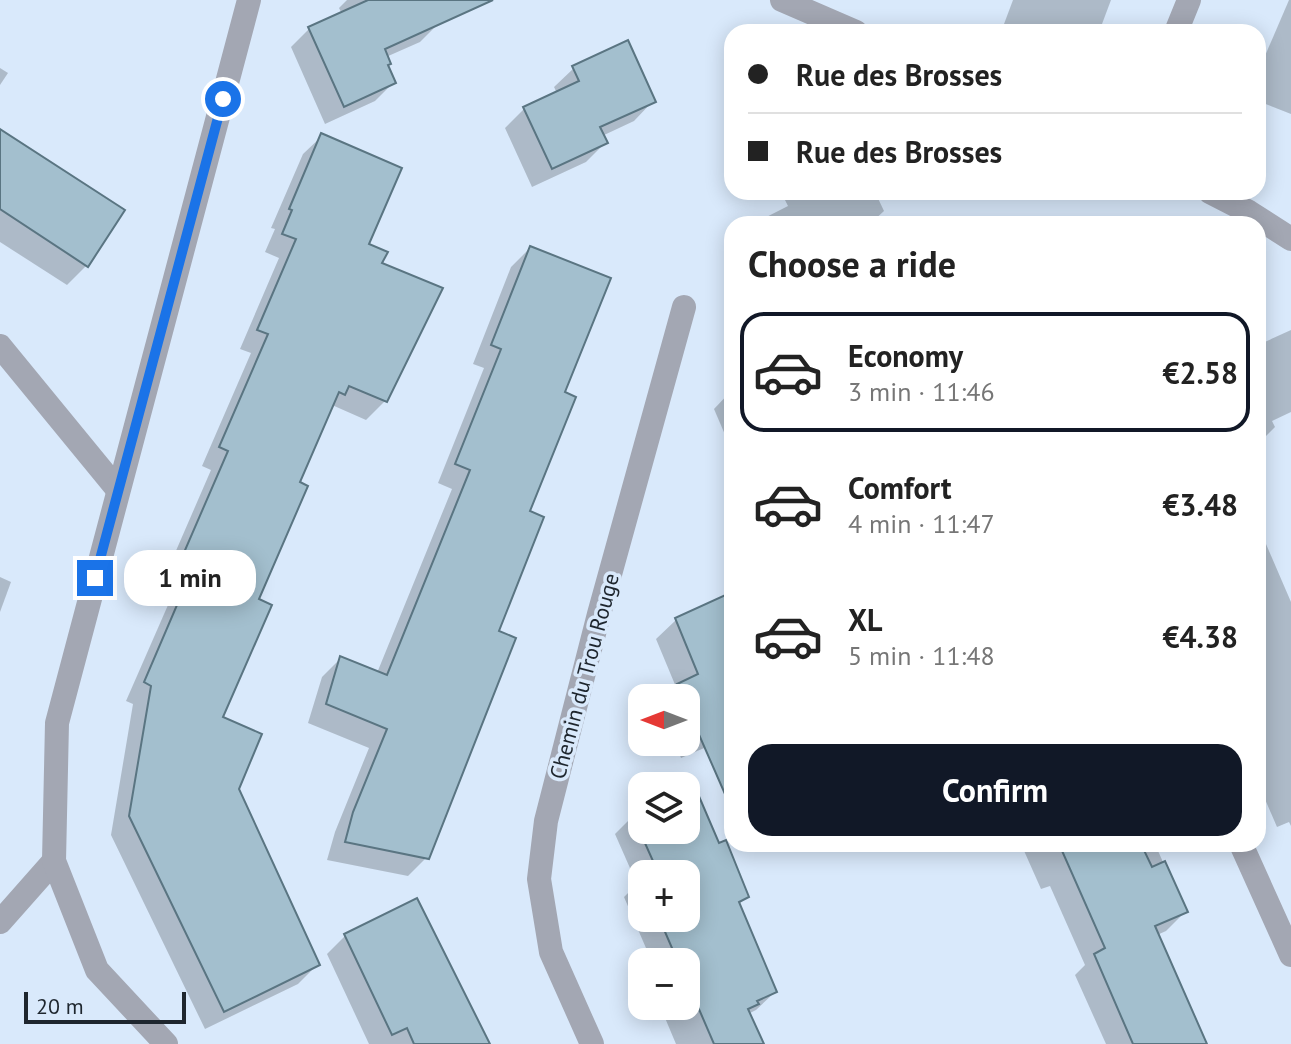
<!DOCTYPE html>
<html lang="en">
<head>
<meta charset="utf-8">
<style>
  body { margin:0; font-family:"PT Sans",sans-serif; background:#f2f2f2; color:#222; height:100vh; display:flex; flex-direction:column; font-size:30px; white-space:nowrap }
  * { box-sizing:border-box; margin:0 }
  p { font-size:26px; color:#767676 }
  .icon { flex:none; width:44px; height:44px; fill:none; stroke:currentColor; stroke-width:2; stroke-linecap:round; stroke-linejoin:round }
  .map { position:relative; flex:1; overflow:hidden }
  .side { position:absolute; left:724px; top:216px; width:542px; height:636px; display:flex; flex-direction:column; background:#fff; border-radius:24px; box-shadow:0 4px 20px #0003 }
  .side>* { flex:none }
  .guide { position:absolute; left:724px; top:24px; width:542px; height:176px; border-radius:24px; box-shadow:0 4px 20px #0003; display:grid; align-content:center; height:176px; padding:0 24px; background:#fff }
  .needle { width:52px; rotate:270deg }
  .tools { position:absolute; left:628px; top:684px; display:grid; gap:16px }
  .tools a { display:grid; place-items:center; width:72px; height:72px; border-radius:16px; background:#fff; box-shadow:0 4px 20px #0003; font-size:40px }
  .scale { position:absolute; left:24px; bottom:20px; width:162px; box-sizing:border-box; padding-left:8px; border:4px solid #1e262e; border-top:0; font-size:22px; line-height:28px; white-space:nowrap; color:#1e262e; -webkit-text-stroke:6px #d9e9fb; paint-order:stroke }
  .end { position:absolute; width:36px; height:36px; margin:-18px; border:10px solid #1a73e8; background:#fff; box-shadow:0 0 0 4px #fff }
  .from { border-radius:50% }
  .bubble { position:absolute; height:56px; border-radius:24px; background:#fff; box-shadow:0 4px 20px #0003; font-size:26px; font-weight:700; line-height:56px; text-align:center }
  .guide b { display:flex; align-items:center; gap:28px; height:76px; font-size:30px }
  .guide b+b { border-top:2px solid #e0e0e0 }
  .guide i { width:20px; height:20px; background:#222 }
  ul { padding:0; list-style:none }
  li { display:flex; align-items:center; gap:24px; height:120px; margin:0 16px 12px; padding:0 8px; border:4px solid transparent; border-radius:24px }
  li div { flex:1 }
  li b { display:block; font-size:30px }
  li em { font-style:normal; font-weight:700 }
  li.current { border-color:#111827 }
  li>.icon { width:72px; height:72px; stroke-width:1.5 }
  h2 { padding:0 24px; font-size:36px; line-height:96px }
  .action { display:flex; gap:16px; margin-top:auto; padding:16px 24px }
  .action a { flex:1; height:92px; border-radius:24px; background:#111827; color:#fff; font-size:32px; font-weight:700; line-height:92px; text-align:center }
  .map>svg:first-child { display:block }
  .shadow { fill:#0003; fill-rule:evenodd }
  .building { fill:#a3bfce; stroke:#5a7582; stroke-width:2 }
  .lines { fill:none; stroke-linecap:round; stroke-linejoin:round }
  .street { stroke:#a3a7b3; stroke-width:24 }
  .route { stroke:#1a73e8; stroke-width:10 }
  .labels { text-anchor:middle; stroke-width:7; stroke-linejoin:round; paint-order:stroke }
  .street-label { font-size:22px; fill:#1e262e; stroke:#d9e9fb }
</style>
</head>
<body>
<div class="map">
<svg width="1291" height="1044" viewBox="0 0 1291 1044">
  <rect width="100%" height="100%" fill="#d9e9fb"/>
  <g class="shadow">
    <polygon points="347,0 428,0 439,23 420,42 386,57 386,66 393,83 375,101 325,124 291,47 309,29 342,14 339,8"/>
    <polygon points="1013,0 1111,0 1099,32 1001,32"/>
    <polygon points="1289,0 1291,0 1291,114 1258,101 1258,72"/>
    <polygon points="0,68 8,73 0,85"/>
    <polygon points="574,68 653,101 634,121 602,136 605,143 586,162 532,187 505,128 525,108 557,93 554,87"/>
    <polygon points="0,131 122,211 86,266 67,285 0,242"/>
    <polygon points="322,136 367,245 379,264 385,401 366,420 332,405 297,483 256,600 221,718 237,789 317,965 298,984 205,1029 111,835 133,704 126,701 175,589 162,583 211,470 202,466 251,353 240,349 279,258 265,252 275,229 271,228 303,154"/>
    <polygon points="788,192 875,192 884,211 870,224 753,224 788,206 783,196"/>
    <polygon points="530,248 563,393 527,512 497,632 427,857 408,876 327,860 335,832 369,748 308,723 322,677 341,658 377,673 452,489 438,483 484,368 473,364 511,267"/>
    <polygon points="1291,330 1291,412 1272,421 1275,427 1258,444 1258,345"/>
    <polygon points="732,390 732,451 714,409"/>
    <polygon points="732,464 732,492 724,472"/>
    <polygon points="1266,544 1291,602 1291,826 1289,822 1277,827 1258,783 1258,770 1264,764 1258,751 1258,547"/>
    <polygon points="0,577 11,582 0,612"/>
    <polygon points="732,595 732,736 681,758 675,742 686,742 686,698 665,698 676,687 656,639 676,620"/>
    <path d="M686,793L747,897L738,905L775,992L756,1010L748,1014L761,1044H676L660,1006H686V962H652L624,897L637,884L615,834L633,816L642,812V830H686ZM642,874H686V918H642Z"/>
    <polygon points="1021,844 1155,844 1185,912 1166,931 1157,935 1205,1044 1106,1044 1075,975 1085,965 1050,886 1041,889"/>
    <polygon points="345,936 488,1044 369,1044 327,954"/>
  </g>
  <g class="building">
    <polygon points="368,0 493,0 385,49 391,64 388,65 396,83 344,107 308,27"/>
    <polygon points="628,40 656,102 600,127 608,143 552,169 523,107 579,81 572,66"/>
    <polygon points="0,129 125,210 88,267 0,209"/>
    <polygon points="321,133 402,168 369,244 388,252 382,263 443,288 387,402 349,386 345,395 339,392 300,482 308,486 259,599 272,605 223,717 262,734 239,789 320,965 224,1012 129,816 151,686 144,682 192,570 179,564 228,451 219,447 268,334 257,330 296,239 282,234 292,210 289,209"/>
    <polygon points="530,246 611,278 565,392 576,397 530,511 544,517 499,631 516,638 429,859 345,842 353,812 387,729 326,704 340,656 387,675 470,470 455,464 501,349 491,345"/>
    <polygon points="732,592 732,810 686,705 686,698 683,698 677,684 698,674 675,618"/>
    <polygon points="695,787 719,843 726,840 749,897 739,902 777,992 757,1001 759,1004 748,1009 764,1044 714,1044 686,979 686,962 678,962 659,918 686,918 686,874 648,874 657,870 632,814 642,810 642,830 686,830 686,791"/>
    <polygon points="1059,844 1141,844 1152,867 1165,861 1188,912 1155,926 1207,1044 1133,1044 1094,954 1105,948"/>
    <polygon points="417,898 490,1044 414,1044 407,1028 392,1035 344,934"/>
  </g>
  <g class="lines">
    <g class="street">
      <polyline points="782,0 856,32"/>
      <polyline points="1176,32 1189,0"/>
      <polyline points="1210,192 1249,212 1291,239"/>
      <polyline points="0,346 118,490"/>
      <polyline points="1241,844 1291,955"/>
      <polyline points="0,922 54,861"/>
      <polyline points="166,1044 97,970 54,861 57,723 249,0"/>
      <polyline points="592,1044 551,952 539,879 546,821 599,614 684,307"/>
    </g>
  </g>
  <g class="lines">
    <polyline class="route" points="95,578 223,99"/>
  </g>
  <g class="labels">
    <g class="street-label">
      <text transform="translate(584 676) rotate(-75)" y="8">Chemin du Trou Rouge</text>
    </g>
  </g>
</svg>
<div class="tools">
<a><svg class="needle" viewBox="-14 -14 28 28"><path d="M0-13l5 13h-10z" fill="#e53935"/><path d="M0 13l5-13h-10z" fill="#767676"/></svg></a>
<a><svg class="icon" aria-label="layers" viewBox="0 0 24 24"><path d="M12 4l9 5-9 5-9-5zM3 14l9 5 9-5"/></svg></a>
<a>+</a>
<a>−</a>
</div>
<div class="scale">20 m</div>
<i class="end from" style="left:223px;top:99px"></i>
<i class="end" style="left:95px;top:578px"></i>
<div class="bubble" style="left:124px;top:550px;width:132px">1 min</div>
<div class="guide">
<b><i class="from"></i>Rue des Brosses</b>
<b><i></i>Rue des Brosses</b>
</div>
<section class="side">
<h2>Choose a ride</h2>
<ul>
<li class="current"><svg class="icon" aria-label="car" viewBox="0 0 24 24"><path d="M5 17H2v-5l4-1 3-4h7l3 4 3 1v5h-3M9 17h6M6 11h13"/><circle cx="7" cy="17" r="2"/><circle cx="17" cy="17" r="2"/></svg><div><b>Economy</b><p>3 min · 11:46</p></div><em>€2.58</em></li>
<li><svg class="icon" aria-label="car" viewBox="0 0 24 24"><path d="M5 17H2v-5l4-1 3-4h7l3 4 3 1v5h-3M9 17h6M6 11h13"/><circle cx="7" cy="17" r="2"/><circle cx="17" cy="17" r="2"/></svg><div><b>Comfort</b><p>4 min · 11:47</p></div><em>€3.48</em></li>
<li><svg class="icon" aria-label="car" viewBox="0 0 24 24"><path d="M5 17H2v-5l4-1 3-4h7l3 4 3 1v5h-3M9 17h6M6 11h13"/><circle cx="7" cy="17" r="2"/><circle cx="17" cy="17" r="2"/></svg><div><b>XL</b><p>5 min · 11:48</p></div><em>€4.38</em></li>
</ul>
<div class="action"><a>Confirm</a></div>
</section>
</div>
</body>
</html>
